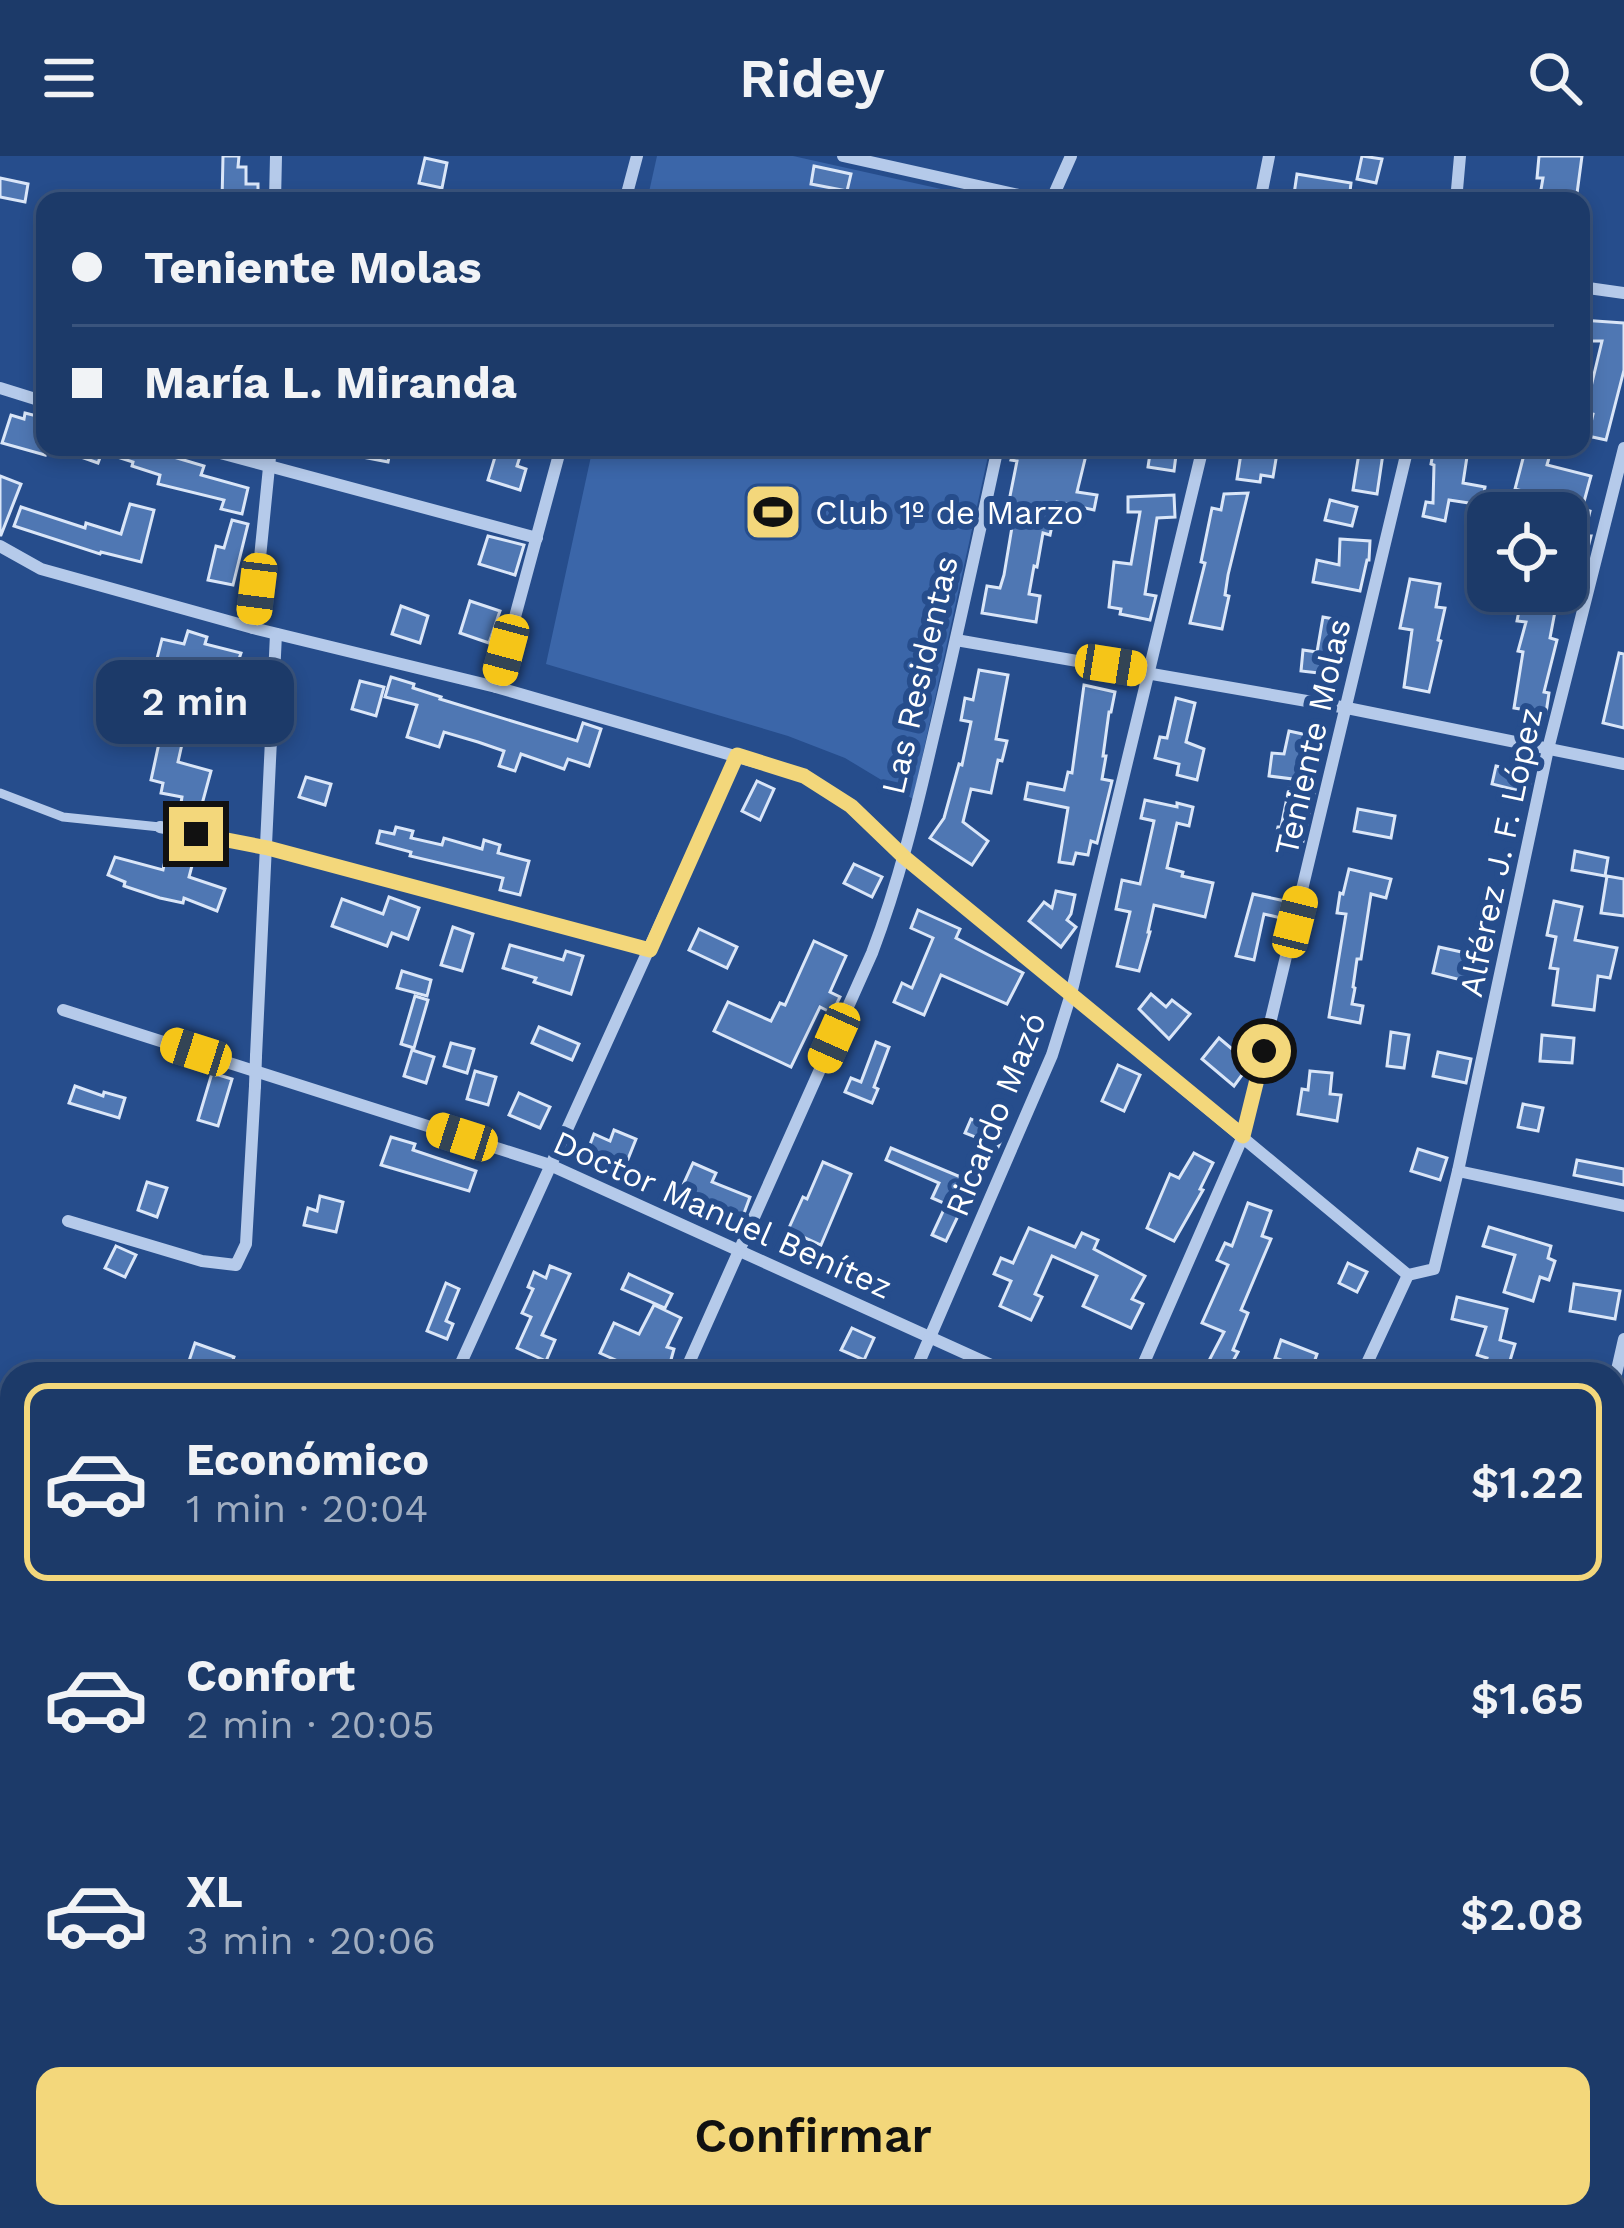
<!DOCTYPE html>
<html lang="es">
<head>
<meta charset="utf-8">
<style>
  body { margin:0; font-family:"Work Sans",sans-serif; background:#25416f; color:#f1f3f6; height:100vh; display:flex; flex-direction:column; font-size:45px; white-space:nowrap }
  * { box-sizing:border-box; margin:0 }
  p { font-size:39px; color:#a0adc0 }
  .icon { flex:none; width:66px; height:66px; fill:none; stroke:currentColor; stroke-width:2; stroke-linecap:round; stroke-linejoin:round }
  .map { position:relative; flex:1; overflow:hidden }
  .drawer { position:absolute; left:0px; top:1206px; width:1626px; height:867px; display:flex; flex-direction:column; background:#1c3a69; border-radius:36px 36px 0 0; box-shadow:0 6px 18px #0003,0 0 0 3px #3a547d }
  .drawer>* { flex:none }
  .hud { position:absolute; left:36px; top:36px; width:1554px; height:264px; border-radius:24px; box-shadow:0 6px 18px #0003,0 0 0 3px #3a547d; display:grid; align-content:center; height:264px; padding:0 36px; background:#1c3a69 }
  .tools { position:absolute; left:1467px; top:336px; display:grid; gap:24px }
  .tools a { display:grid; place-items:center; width:120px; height:120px; border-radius:24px; background:#1c3a69; box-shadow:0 6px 18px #0003,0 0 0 3px #3a547d; font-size:60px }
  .end { position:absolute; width:54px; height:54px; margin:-27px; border:15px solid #f3d77b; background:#111; box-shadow:0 0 0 6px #111 }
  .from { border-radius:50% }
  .bubble { position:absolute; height:84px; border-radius:24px; background:#1c3a69; box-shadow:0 6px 18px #0003,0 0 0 3px #3a547d; font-size:39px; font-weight:600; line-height:84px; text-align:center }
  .car { position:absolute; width:36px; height:72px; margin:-36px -18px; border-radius:15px; box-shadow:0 0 9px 3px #0007; background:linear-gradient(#f5c518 24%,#345 0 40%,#f5c518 0 76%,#345 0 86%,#f5c518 0) }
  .hud b { display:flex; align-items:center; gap:42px; height:114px; font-size:45px }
  .hud b+b { border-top:3px solid #3a547d }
  .hud i { width:30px; height:30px; background:#f1f3f6 }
  ul { padding:21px 0 0; list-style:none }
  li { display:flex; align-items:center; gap:36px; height:198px; margin:0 24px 18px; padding:0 12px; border:6px solid transparent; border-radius:24px }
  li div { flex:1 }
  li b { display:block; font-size:45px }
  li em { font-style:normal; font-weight:600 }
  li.current { border-color:#f3d77b }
  li>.icon { width:108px; height:108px; stroke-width:1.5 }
  .action { display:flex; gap:24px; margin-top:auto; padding:24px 36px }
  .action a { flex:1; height:138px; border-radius:24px; background:#f3d77b; color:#111; font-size:48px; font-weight:600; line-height:138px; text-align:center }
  header { display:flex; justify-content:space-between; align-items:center; height:156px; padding:0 36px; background:#1c3a69; font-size:54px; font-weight:600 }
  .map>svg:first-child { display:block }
  .green { fill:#3b66a9 }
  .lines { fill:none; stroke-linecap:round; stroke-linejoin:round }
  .stream { stroke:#aac4eb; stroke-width:6 }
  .building { fill:#4f77b3; stroke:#dae6f8; stroke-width:3 }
  .path { stroke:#b5caea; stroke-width:3; stroke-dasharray:6 9; stroke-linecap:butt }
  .service { stroke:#b5caea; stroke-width:9 }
  .minor { stroke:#b5caea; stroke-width:12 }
  .minor-bridge { stroke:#b5caea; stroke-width:12 }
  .route { stroke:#f3d77b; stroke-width:15 }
  .labels { text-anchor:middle; stroke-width:12; stroke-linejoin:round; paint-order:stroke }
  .poi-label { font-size:33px; fill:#fff; stroke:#264d8c; text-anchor:start }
  .street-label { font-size:33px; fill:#fff; stroke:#264d8c }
</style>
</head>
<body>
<header><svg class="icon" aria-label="menu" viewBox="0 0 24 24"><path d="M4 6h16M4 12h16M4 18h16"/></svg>Ridey<svg class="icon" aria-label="search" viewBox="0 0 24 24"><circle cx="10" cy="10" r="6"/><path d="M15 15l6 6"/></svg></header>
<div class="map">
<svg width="1624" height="2072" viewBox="0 0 1624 2072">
  <rect width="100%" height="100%" fill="#264d8c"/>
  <g class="green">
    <polygon points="657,0 793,0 995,45 647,45"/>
    <polygon points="593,291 990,291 913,643 845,602 788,580 546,508"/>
  </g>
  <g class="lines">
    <g class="stream">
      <polyline points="0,1417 12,1417"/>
      <polyline points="1614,1933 1624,1938"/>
    </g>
  </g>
  <g class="building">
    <polygon points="223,0 239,0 238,11 246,11 246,28 258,28 258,45 222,45"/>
    <polygon points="1362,0 1382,3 1376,27 1357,23"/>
    <polygon points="1539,0 1582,0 1576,45 1539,45 1543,22 1537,22"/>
    <polygon points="425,2 447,7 442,32 419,27"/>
    <polygon points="814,10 851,18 847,35 811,28"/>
    <polygon points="1297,18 1351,27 1349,45 1293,45"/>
    <polygon points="0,22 28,28 25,46 0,41"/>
    <polygon points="1581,164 1624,167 1624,214 1606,284 1588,280 1593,258 1585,256 1602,185 1581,185"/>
    <polygon points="25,257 41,261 40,266 45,267 45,299 2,287 11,259 24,263"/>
    <polygon points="59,291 140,291 204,310 201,319 248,332 242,358 221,353 224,344 158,328 160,319 132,310 133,306 102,296 98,307 58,293"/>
    <polygon points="348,291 391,291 388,306 347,298"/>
    <polygon points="498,291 523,291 517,310 526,313 520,334 488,324"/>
    <polygon points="1015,291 1054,291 1086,299 1077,336 1097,339 1094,354 1057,346 1050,379 1043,377 1037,411 1034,410 1029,438 1040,440 1036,466 982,457 987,430 1000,432 1004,419 1012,371 1004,370 1017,305 1011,304"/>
    <polygon points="1151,291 1177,291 1174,315 1148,311"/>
    <polygon points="1242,291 1277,297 1273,321 1261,319 1260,326 1237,323"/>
    <polygon points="1360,291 1384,291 1377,338 1353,334"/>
    <polygon points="1434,291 1468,294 1463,327 1485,331 1482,349 1449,344 1445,365 1423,360 1426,346 1433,347 1434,309 1431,308"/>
    <polygon points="1526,291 1552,291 1547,309 1591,320 1582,353 1590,355 1584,380 1591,380 1585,403 1566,402 1566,357 1552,357 1555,344 1515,333"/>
    <polygon points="0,320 21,328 1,379 0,379"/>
    <polygon points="1248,337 1228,419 1225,439 1229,440 1222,473 1190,467 1205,407 1201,406 1212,352 1221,354 1224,338"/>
    <polygon points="1174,339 1175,361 1157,362 1145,438 1156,440 1150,464 1120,458 1121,453 1109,451 1114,406 1131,408 1140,356 1128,356 1128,341"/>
    <polygon points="1330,344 1357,351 1352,370 1325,364"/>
    <polygon points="130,348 154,354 141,406 101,396 100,398 14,370 21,351 85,372 86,367 121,378"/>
    <polygon points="232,364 248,368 233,429 208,424 216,390 224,392"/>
    <polygon points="488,380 524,389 515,419 479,408"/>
    <polygon points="1340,383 1370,385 1369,404 1367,404 1360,435 1313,426 1317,404 1339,409"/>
    <polygon points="1410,423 1440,428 1436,451 1445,452 1438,484 1441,485 1429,536 1404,531 1412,474 1400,472"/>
    <polygon points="1523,435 1555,435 1552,449 1556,450 1550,482 1557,484 1544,536 1549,537 1546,557 1514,552 1523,496 1518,495 1526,466 1517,465"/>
    <polygon points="470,445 500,455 489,487 460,477"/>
    <polygon points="401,450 428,460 420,487 392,478"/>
    <polygon points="1323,461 1334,463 1333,468 1336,469 1328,518 1301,515 1303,494 1317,496"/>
    <polygon points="188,475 207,481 205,488 241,497 238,506 257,510 250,539 231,534 232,530 174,511 169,534 150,530 162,483 184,488"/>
    <polygon points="1619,497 1624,498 1624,572 1603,567"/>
    <polygon points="979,514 1008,519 996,583 1007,585 1002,605 998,604 991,637 971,633 963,666 988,685 972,709 930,682 944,662 959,608 962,609 971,566 961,564 965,542 973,544"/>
    <polygon points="391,521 414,528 413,532 441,541 440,543 577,585 583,567 601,573 589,610 568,603 564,613 521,598 515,615 499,610 504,595 478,586 444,576 439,591 407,581 417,549 385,541"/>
    <polygon points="360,525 384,531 376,560 352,553"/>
    <polygon points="1084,529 1115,536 1111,556 1109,556 1103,600 1106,600 1102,623 1112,625 1097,687 1091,685 1088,699 1076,697 1073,708 1059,706 1068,652 1025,643 1028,627 1064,634 1068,616 1072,617"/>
    <polygon points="1176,542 1195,547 1186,586 1204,593 1197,624 1177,619 1179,608 1155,602 1160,581 1167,582"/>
    <polygon points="164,564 186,570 178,606 211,615 201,652 181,647 182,641 161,637 163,627 151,624"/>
    <polygon points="1289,575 1307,579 1301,624 1269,620 1272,597 1284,598"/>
    <polygon points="1496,610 1532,618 1528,637 1492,628"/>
    <polygon points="306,621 331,628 325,649 299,641"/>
    <polygon points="757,625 774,633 760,664 742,655"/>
    <polygon points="1289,632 1314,637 1301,694 1274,689 1278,671 1281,671"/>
    <polygon points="1145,644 1177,651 1177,647 1193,651 1189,670 1177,667 1167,712 1183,716 1182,720 1213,727 1205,761 1154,749 1148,776 1150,776 1139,815 1117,810 1130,756 1116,753 1122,724 1140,728 1154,665 1141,662"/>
    <polygon points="1358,653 1395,660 1391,682 1354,675"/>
    <polygon points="396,671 413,675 411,682 442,689 444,682 482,693 484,684 500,689 498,697 529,705 520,739 500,734 503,722 410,700 411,696 377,687 380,675 394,678"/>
    <polygon points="167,695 194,702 189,721 225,733 217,755 184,742 183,747 160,742 124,730 125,726 108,719 115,701 163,714"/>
    <polygon points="1575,695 1608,702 1605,720 1572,714"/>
    <polygon points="854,708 882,721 872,741 844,727"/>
    <polygon points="1349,713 1391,723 1386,742 1371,738 1361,803 1357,803 1353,831 1355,832 1352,848 1363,850 1360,867 1329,861 1346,758 1337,757 1340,737 1343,738"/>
    <polygon points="1607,720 1624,723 1624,760 1601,757"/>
    <polygon points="1056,735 1075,739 1071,758 1067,764 1076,771 1061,791 1029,765 1044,746 1052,752"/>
    <polygon points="1253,738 1285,745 1281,762 1264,758 1254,804 1236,800"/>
    <polygon points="389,741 419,752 408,783 392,777 387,790 332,770 342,743 383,758"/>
    <polygon points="1554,745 1582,751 1575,784 1617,792 1610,822 1598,820 1594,854 1553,849 1558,813 1550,812 1556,781 1547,779"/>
    <polygon points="918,754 960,773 956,782 1023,817 1007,848 941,819 924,859 894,846 902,827 912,832 933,782 911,772"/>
    <polygon points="453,771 473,778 462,815 441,809"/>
    <polygon points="699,773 737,791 727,812 689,794"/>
    <polygon points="814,785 846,800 830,836 840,841 832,857 820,851 791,911 714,875 728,846 771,865 780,847 785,849"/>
    <polygon points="510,789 563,804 566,795 583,800 571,838 534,826 536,822 503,812"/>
    <polygon points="1439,791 1475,799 1469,826 1433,817"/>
    <polygon points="402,815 431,824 427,840 397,832"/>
    <polygon points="1151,838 1166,851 1172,844 1190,858 1169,883 1139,853"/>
    <polygon points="415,840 428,844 414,892 401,888"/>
    <polygon points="539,871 579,888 572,904 532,887"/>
    <polygon points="1391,876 1409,879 1404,912 1387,910"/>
    <polygon points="1542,879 1574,882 1572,907 1540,905"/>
    <polygon points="1219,882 1250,908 1234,930 1202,903"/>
    <polygon points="876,886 889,891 874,931 878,933 872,947 845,936 851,922 861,926"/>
    <polygon points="451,887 474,893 467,917 444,910"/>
    <polygon points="412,894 434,901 426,927 404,920"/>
    <polygon points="1438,896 1471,903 1466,927 1433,920"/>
    <polygon points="1118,909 1140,919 1124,955 1102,945"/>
    <polygon points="475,915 496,921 488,949 467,943"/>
    <polygon points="1310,915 1332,917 1330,938 1341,939 1337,965 1298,958 1302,933 1308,934"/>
    <polygon points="212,917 232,923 218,970 198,964"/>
    <polygon points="75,930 103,940 104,936 125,942 119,962 69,947"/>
    <polygon points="519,937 550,951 540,972 509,959"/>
    <polygon points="1523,948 1543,952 1538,975 1518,971"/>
    <polygon points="971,963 1004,978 993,1002 978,995 980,989 976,987 978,982 965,977"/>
    <polygon points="614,974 636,983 624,1013 602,1005 600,1011 584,1004 594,978 610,985"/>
    <polygon points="391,981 415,988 413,994 476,1015 469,1035 381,1009"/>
    <polygon points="891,992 968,1024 955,1052 932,1042 939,1027 886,1004"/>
    <polygon points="1418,993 1447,1002 1440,1024 1411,1015"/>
    <polygon points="1194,997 1213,1007 1200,1033 1203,1034 1174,1085 1147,1072 1170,1018 1179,1022"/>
    <polygon points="1577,1004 1624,1013 1624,1029 1574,1019"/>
    <polygon points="823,1006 851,1018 821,1089 788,1074 803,1041 807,1043"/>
    <polygon points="693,1007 716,1017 712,1026 750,1041 743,1060 704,1044 702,1048 679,1038"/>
    <polygon points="147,1026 167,1032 157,1061 138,1054"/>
    <polygon points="320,1040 343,1046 336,1076 304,1069 308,1052 317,1055"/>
    <polygon points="1248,1047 1271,1055 1262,1080 1271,1083 1241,1154 1248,1157 1233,1194 1238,1196 1226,1218 1202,1218 1224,1176 1202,1167 1228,1109 1217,1104 1225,1087 1232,1090"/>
    <polygon points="945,1051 959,1058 946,1085 932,1079"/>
    <polygon points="1489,1071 1551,1090 1548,1102 1555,1105 1549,1124 1540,1121 1533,1145 1504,1136 1515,1099 1483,1090"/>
    <polygon points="1029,1072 1075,1091 1082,1077 1098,1084 1094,1093 1145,1120 1132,1143 1143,1148 1131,1172 1083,1150 1097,1120 1052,1100 1035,1138 1042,1141 1031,1164 1000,1150 1011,1125 994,1118 1001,1102 1013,1107"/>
    <polygon points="116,1090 136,1099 125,1121 105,1112"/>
    <polygon points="1348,1107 1367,1116 1357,1136 1339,1127"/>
    <polygon points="550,1110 570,1118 542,1179 555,1184 546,1205 517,1192 531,1161 522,1157 533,1133 528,1131 534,1116 546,1122"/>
    <polygon points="629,1118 672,1138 665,1152 622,1133"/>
    <polygon points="446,1127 459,1133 446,1165 453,1168 447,1183 427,1175"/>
    <polygon points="1574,1128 1620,1135 1615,1163 1570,1155"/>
    <polygon points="1457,1141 1507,1153 1500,1184 1515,1188 1506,1218 1482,1218 1487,1202 1477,1199 1486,1171 1452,1163"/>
    <polygon points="654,1149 681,1162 667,1191 674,1193 667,1218 647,1218 600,1197 614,1167 639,1178"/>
    <polygon points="852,1172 874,1182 864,1204 841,1194"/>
    <polygon points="1281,1184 1317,1198 1311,1215 1275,1202"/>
    <polygon points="195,1187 234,1201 228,1218 216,1218 188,1208"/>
  </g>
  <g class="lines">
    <polyline class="path" points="1614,1904 1624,1910"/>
    <polyline class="service" points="0,637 63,661 160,671"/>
    <g class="minor">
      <polyline points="843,0 1046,45"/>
      <polyline points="275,45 276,0"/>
      <polyline points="625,45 637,0"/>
      <polyline points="1051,45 1071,0"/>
      <polyline points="1260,45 1269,0"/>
      <polyline points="1456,45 1460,0"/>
      <polyline points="1581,131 1624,137"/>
      <polyline points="0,232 45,246"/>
      <polyline points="198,291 537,382"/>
      <polyline points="0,390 41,413 253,472 496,531 804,620 851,650 905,701 1408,1119 1434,1113 1458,1015 1548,593 1624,292"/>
      <polyline points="253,472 271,291"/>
      <polyline points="956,484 1347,552 1624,608"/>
      <polyline points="496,531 561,291"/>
      <polyline points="160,671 268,692 649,794"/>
      <polyline points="63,854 550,1009 1011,1218"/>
      <polyline points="256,900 276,478"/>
      <polyline points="1458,1015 1624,1050"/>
      <polyline points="68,1065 202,1105 236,1109 246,1088 255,930"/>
      <polyline points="456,1218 737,599"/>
      <path d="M684,1218L872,797C899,726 916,655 933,582C956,485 977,388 998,291"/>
      <polyline points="914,1218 1052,899 1071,838 1203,291"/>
      <polyline points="1139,1218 1243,980 1408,291"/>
      <polyline points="1362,1218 1408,1119"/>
      <polyline points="1614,1227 1624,1183"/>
      <polyline points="1614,1500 1624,1504"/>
      <polyline points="0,1697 12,1674"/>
      <polyline points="808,2061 831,2072"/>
      <polyline points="982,2072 986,2061"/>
    </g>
    <polyline class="minor-bridge" points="255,930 256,900"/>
  </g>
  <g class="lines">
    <polyline class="route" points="196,678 268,692 650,794 737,599 804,620 851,650 904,701 1243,980 1264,895"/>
  </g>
  <defs>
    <symbol id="stadium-square" viewBox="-11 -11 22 22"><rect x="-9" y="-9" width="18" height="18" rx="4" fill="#f3d77b" stroke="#264d8c"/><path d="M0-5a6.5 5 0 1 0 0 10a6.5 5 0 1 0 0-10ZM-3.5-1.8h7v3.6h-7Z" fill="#111"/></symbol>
  </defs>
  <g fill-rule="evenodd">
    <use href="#stadium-square" x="740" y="323" width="66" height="66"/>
  </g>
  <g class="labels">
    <g class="poi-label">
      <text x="815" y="368">Club 1º de Marzo</text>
    </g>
    <g class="street-label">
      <text transform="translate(919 519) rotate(-77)" y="12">Las Residentas</text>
      <text transform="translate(1312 581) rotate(-77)" y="12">Teniente Molas</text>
      <text transform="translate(1500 696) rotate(-78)" y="12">Alférez J. F. López</text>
      <text transform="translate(995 958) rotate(-68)" y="12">Ricardo Mazó</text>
      <text transform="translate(723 1058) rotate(24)" y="12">Doctor Manuel Benítez</text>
    </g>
  </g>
</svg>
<div class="tools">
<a><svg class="icon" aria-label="locate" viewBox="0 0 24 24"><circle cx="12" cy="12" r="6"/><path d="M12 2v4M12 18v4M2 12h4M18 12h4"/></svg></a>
</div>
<i class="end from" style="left:1264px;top:895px"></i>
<i class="end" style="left:196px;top:678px"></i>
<div class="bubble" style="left:96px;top:504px;width:198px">2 min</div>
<i class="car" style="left:257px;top:433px;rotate:187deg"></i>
<i class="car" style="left:506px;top:494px;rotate:195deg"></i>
<i class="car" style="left:1111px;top:509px;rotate:99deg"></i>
<i class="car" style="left:1295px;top:766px;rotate:14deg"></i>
<i class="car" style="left:834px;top:882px;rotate:204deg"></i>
<i class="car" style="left:196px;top:896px;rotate:288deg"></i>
<i class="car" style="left:462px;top:981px;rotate:288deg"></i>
<div class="hud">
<b><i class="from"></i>Teniente Molas</b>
<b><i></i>María L. Miranda</b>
</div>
<section class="drawer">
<ul>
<li class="current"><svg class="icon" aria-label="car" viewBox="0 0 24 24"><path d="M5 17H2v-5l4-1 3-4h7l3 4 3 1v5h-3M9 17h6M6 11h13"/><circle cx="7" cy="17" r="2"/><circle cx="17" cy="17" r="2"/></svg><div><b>Económico</b><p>1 min · 20:04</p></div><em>$1.22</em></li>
<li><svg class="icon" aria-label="car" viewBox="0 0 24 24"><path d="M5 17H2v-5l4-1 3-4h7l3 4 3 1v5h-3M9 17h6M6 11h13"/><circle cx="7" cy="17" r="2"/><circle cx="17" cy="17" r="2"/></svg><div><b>Confort</b><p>2 min · 20:05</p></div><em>$1.65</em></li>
<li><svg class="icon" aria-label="car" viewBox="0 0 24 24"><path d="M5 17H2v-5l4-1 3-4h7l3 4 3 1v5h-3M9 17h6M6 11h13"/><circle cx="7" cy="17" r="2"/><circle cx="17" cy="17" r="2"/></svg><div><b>XL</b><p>3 min · 20:06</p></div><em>$2.08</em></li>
</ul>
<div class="action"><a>Confirmar</a></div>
</section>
</div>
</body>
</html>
